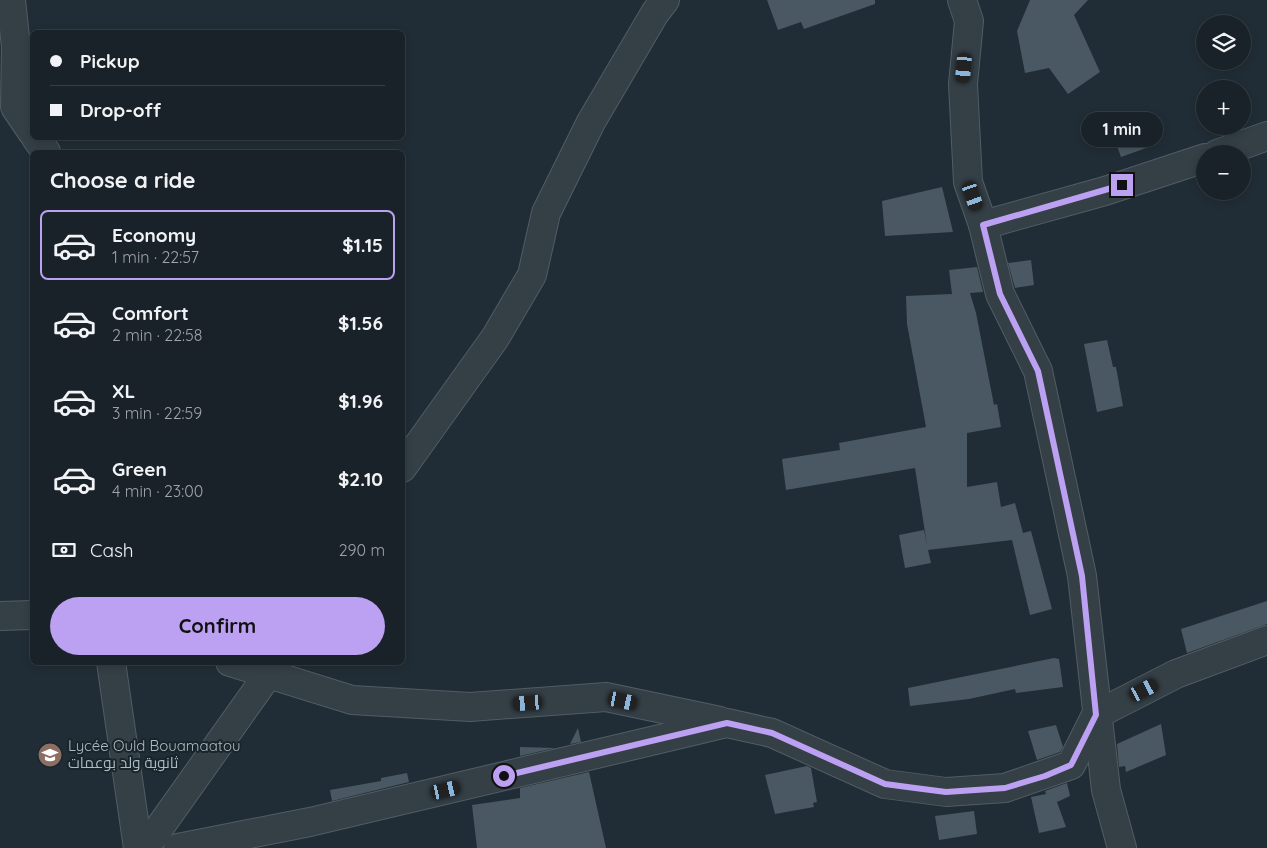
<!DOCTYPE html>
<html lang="en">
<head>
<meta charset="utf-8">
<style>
  body { margin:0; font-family:Quicksand,Cairo,sans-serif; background:#222a30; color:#f1f3f6; height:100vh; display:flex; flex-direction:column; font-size:19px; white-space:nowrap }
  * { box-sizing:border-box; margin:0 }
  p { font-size:16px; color:#9fa4a8 }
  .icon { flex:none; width:28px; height:28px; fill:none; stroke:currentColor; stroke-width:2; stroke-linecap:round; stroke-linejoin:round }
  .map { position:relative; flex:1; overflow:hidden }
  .details { position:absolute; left:30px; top:150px; width:375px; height:515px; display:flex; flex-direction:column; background:#192228; border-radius:8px; box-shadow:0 2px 8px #0003,0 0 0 1px #373f45 }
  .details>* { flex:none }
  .top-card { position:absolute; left:30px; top:30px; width:375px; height:110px; border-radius:8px; box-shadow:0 2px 8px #0003,0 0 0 1px #373f45; display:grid; align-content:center; height:110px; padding:0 20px; background:#192228 }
  .fabs { position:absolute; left:1196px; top:15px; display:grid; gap:10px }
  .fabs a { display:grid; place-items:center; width:55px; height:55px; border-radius:50%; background:#192228; box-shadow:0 2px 8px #0003,0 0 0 1px #373f45; font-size:25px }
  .end { position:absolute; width:22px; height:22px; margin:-11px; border:6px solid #bca0f2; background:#111; box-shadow:0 0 0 2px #111 }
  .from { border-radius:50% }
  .bubble { position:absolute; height:35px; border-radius:18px; background:#192228; box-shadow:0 2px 8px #0003,0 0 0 1px #373f45; font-size:16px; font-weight:800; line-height:35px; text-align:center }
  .car { position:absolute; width:15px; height:30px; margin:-15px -8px; border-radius:6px; box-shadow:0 0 4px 1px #0007; background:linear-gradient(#222 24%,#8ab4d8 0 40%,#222 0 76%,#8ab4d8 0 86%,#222 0) }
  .top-card b { display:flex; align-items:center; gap:18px; height:48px; font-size:19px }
  .top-card b+b { border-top:1px solid #373f45 }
  .top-card i { width:12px; height:12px; background:#f1f3f6 }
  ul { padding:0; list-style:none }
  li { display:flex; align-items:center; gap:15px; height:70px; margin:0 10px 8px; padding:0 10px; border:2px solid transparent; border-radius:8px }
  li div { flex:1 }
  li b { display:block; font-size:19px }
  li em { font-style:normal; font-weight:800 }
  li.selected { border-color:#bca0f2 }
  li>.icon { width:45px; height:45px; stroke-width:1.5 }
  h2 { padding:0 20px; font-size:22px; line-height:60px }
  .pay { display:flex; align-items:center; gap:12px; height:55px; padding:0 20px; font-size:19px }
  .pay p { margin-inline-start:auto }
  .primary-button { display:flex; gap:10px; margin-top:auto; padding:10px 20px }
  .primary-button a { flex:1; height:58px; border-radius:30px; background:#bca0f2; color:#111; font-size:20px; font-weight:800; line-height:58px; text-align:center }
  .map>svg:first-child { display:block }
  .building { fill:#495862 }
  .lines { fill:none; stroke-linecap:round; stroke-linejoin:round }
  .minor-casing { stroke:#515d64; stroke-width:30 }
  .minor { stroke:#343f46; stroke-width:28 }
  .route { stroke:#bca0f2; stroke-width:6 }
  .labels { text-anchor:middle; stroke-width:4; stroke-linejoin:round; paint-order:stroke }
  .poi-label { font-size:15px; fill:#aebac3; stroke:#19242b; text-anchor:start }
</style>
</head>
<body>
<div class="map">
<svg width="1267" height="848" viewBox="0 0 1267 848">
  <rect width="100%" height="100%" fill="#212d36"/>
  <g class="building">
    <polygon points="767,0 875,0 875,4 804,29 801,22 778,30"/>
    <polygon points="1030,0 1088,0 1074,15 1100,72 1068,94 1049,68 1025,73 1017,31"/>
    <polygon points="1141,126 1149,147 1121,157 1113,135"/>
    <polygon points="942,187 953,232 885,236 882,201"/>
    <polygon points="1031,260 1034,285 1015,288 1008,263"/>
    <polygon points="977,267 983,292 970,293 976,313 994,405 997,404 1001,427 967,433 967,487 997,482 1001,507 1015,503 1023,533 1031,531 1052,609 1030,615 1012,540 928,550 931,563 905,568 899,535 924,530 927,545 915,468 786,490 782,459 840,450 839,443 926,427 907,324 906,296 952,294 949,270"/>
    <polygon points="1107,340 1113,367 1116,367 1123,406 1097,412 1084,344"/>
    <polygon points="1267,601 1267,624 1187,653 1181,629"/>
    <polygon points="1054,658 1059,659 1063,687 1016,693 1015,689 969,699 910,706 908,688"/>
    <polygon points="1161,724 1166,755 1126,772 1125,766 1119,767 1117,744"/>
    <polygon points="1056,725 1063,747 1060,752 1037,760 1028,731"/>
    <polygon points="578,728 581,742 570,744"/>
    <polygon points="520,747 555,748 520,756"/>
    <polygon points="807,766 811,768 817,802 813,803 814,807 775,814 765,775"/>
    <polygon points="589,772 606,848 477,848 472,805 520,798 520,788"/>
    <polygon points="407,773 409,782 332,801 330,790 381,781 381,778"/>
    <polygon points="1067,783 1070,796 1057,802 1066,827 1039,833 1031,797 1046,794 1045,791"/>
    <polygon points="974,811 977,834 939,840 935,816"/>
  </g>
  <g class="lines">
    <defs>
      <g id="minor">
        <polyline points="11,0 16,47 15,107 32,132"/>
        <polyline points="962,0 969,21 963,84 968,182 983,225 1000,294 1038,371 1082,576 1106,790 1122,848"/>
        <polyline points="36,138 46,152"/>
        <polyline points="1217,154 1267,136"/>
        <polyline points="983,225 1105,191 1205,158"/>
        <polyline points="402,468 495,338 532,275 546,213 591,122 655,13 665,0"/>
        <polyline points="0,616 32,615"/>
        <polyline points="111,662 138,848"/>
        <polyline points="230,662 352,700 470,707 606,697 720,721"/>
        <polyline points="145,848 277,662"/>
        <polyline points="178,848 310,822 727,723 772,733 885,784 946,792 1005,788 1071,765 1096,715 1176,674 1267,640"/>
      </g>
    </defs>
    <use href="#minor" class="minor-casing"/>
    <use href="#minor" class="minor"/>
  </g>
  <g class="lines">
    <polyline class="route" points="504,776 727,723 772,733 885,784 915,788 946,792 1005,788 1045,776 1071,765 1096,715 1082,576 1038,371 1000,294 983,225 1122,185"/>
  </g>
  <defs>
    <symbol id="school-disc" viewBox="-11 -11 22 22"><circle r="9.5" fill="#8d6e63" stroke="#19242b"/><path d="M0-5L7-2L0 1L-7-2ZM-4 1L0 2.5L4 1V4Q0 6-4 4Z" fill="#fff"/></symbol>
  </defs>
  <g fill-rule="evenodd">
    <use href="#school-disc" x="36" y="741" width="28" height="28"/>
  </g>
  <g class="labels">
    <g class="poi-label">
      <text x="68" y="751">Lycée Ould Bouamaatou<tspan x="68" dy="17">ثانوية ولد بوعمات</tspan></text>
    </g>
  </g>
</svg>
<div class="fabs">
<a><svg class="icon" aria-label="layers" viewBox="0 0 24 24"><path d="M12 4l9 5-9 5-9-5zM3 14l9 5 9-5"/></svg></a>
<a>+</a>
<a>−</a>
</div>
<i class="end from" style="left:504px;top:776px"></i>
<i class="end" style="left:1122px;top:185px"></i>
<div class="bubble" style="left:1081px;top:112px;width:82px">1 min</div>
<i class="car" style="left:964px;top:68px;rotate:185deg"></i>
<i class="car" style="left:973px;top:196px;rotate:161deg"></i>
<i class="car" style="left:1144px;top:690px;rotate:63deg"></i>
<i class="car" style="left:623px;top:701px;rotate:102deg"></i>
<i class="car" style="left:528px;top:703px;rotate:266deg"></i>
<i class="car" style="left:446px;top:790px;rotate:77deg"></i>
<div class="top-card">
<b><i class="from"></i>Pickup</b>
<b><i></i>Drop-off</b>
</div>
<section class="details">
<h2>Choose a ride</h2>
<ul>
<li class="selected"><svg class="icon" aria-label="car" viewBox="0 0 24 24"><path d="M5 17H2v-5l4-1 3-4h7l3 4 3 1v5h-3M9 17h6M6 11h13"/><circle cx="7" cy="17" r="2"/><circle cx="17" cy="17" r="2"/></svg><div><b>Economy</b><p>1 min · 22:57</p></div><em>$1.15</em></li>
<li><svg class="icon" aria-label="car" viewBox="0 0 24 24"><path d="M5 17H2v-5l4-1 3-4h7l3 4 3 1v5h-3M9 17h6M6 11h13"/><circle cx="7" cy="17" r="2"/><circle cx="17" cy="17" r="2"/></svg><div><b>Comfort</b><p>2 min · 22:58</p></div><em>$1.56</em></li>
<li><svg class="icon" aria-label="car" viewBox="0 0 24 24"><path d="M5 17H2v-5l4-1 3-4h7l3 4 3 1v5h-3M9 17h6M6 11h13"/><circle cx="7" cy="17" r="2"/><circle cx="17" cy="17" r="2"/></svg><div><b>XL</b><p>3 min · 22:59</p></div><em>$1.96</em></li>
<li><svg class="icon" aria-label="car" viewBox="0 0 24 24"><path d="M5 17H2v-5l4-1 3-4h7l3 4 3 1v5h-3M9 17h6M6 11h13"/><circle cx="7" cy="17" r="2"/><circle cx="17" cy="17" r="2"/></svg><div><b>Green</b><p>4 min · 23:00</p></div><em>$2.10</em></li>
</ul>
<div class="pay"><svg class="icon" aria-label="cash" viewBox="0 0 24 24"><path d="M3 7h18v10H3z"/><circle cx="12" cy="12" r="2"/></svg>Cash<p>290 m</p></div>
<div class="primary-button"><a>Confirm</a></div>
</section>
</div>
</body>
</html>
